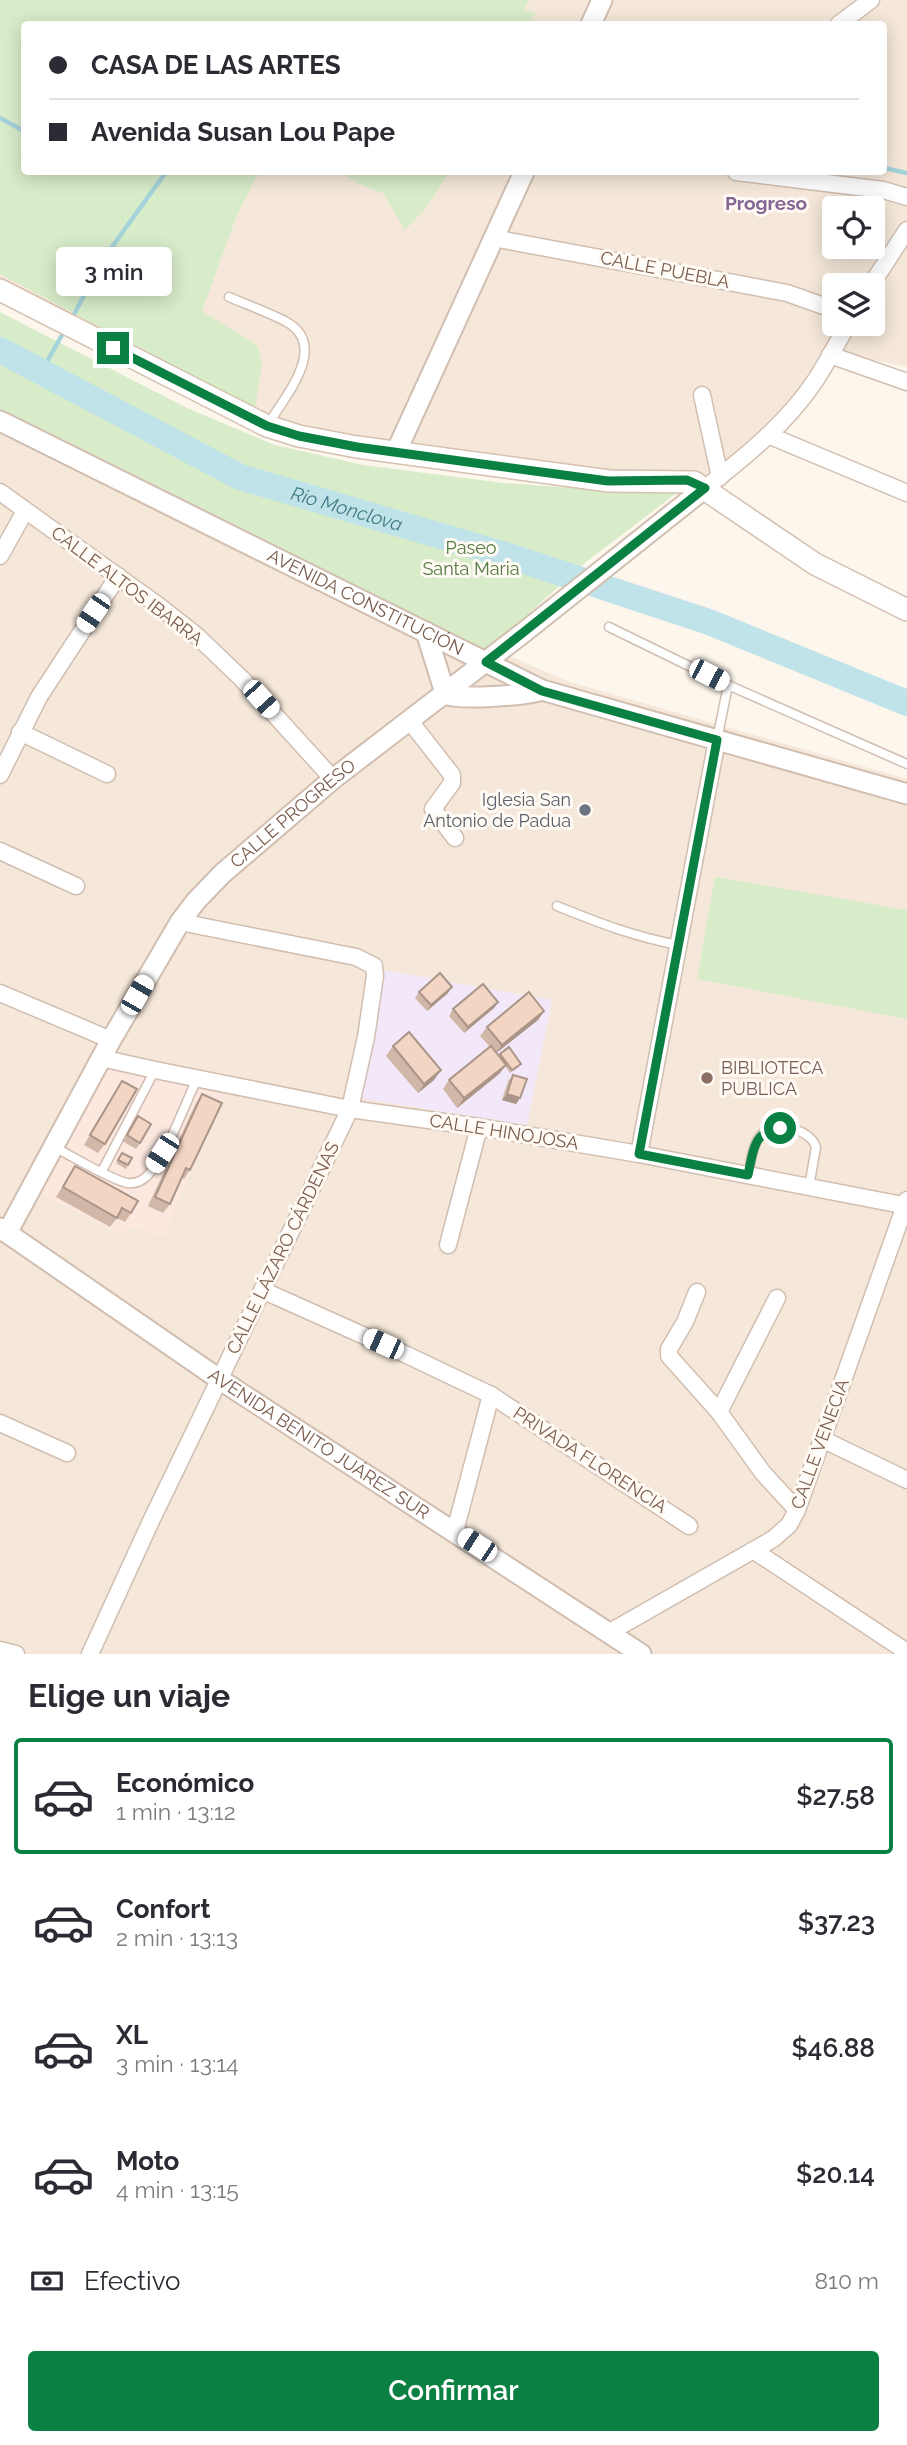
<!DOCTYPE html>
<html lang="es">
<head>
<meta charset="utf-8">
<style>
  body { margin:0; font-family:Raleway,sans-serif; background:#f7f7f7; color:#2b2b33; height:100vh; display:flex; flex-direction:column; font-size:26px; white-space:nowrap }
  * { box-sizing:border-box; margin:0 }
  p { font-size:23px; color:#7c7c81 }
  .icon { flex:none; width:38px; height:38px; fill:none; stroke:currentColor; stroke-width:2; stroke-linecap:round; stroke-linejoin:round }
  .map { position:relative; height:1654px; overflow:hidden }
  .side { display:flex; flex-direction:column; background:#fff; flex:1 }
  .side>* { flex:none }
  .hud { position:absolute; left:21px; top:21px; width:866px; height:154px; border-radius:7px; box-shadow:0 4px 18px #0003; display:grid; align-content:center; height:154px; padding:0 28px; background:#fff }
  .fabs { position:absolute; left:822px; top:196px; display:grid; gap:14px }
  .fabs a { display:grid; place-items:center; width:63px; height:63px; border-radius:7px; background:#fff; box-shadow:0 4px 18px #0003; font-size:35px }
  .end { position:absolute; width:32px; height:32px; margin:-16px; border:9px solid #0b8043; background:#fff; box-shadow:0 0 0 4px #fff }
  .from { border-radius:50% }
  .bubble { position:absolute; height:49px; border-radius:7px; background:#fff; box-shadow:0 4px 18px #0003; font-size:23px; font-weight:600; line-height:49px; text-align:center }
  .car { position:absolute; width:21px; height:42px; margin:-21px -10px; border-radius:9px; box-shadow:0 0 5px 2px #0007; background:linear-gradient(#fff 24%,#345 0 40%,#fff 0 76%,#345 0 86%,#fff 0) }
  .hud b { display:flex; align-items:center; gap:24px; height:66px; font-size:26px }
  .hud b+b { border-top:2px solid #e1e1e2 }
  .hud i { width:18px; height:18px; background:#2b2b33 }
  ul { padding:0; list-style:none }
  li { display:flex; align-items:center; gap:21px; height:116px; margin:0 14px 10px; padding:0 14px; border:4px solid transparent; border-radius:7px }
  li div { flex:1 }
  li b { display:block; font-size:26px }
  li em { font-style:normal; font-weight:600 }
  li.active { border-color:#0b8043 }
  li>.icon { width:63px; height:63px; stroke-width:1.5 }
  h2 { padding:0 28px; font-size:32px; line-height:84px }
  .pay { display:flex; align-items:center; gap:18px; height:77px; padding:0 28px; font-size:26px }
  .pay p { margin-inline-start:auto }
  .button { display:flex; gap:14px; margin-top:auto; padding:14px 28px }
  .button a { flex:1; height:80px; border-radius:7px; background:#0b8043; color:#fff; font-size:28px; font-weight:600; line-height:80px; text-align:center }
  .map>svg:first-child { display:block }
  .residential { fill:#f5e8da; fill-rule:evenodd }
  .commercial { fill:#fde8e0 }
  .education { fill:#f3e8fa }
  .green { fill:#d8ecc9 }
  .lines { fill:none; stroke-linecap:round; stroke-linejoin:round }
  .stream { stroke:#a5d3da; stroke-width:4.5 }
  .river { stroke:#bfe3e8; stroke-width:26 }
  .service-casing { stroke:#d1beb0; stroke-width:11 }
  .minor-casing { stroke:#d1beb0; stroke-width:19 }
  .tertiary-casing { stroke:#d1beb0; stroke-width:23 }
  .secondary-casing { stroke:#d6c0b0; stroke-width:24 }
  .service { stroke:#fff; stroke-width:8 }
  .minor { stroke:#fff; stroke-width:16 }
  .tertiary { stroke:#fff; stroke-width:19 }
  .secondary { stroke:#fff; stroke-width:21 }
  .wall { fill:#d1b7a8 }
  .shaded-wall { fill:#aa9588 }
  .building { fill:#f3d5c3; stroke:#aa9588; stroke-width:2 }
  .route { stroke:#0b8043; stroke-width:9 }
  .worship-dot { fill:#6b7280; stroke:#fffaf3; stroke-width:2.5 }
  .education-dot { fill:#8d6e63; stroke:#fffaf3; stroke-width:2.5 }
  .labels { text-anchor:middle; stroke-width:6; stroke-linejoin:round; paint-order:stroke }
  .street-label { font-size:18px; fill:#7a5c4d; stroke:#fffaf3 }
  .park-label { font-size:18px; fill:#537a41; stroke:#fffaf3 }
  .worship-label { font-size:18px; fill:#5b616d; stroke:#fffaf3; text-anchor:end }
  .education-label { font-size:18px; fill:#785e54; stroke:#fffaf3; text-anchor:start }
  .neighbourhood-label { font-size:19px; font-weight:bold; fill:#846695; stroke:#fffaf3 }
  .water-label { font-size:19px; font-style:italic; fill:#437c86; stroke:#fffaf3 }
</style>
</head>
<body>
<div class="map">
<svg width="907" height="1654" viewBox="0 0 907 1654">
  <rect width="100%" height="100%" fill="#fdf6ec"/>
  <g class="residential">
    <path d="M0,0H907V367L845,354L786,432L718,491L679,469L613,476L277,424L0,280ZM24,24H884V172H24ZM835,208H873V247H835ZM835,285H873V324H835Z"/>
    <polygon points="0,411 393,606 567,681 907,779 907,1654 0,1654"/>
  </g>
  <polygon class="commercial" points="106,1064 223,1095 164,1236 132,1227 119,1233 38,1194"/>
  <polygon class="education" points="383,970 552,1000 527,1125 358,1098"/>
  <g class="green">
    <polygon points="0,0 529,0 524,10 536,13 530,24 24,24 24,172 259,172 237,215 202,311 257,345 262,363 255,410 0,274"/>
    <polygon points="341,172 450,172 426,208 405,230 383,193 359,184"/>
    <polygon points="0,312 187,408 275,445 363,465 504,483 643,493 678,492 586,562 486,652 0,416"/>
    <polygon points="715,877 907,910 907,1019 697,979"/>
  </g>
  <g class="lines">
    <g class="stream">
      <polyline points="0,118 24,131"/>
      <polyline points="884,168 907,173"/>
      <polyline points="72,318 104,258 166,172"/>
      <polyline points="41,372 66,328"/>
    </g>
    <path class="river" id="s1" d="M0,350L240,477L512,557L709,622L907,703"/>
    <defs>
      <g id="service">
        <path d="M229,297C248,305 267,312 285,321C330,345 286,395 269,423"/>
        <polyline points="609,627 728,685 717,740"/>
        <polyline points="728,685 907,764"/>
        <path d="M557,906C599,923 632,936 678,945"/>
        <path d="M54,1147C72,1156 109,1179 127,1183C135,1184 142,1181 147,1176C167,1155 184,1106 197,1079"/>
        <polyline points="102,1171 155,1070"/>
        <path d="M748,1175C751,1163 752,1142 763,1133C777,1120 811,1130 816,1147L809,1187"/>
      </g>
      <g id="minor">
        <polyline points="839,24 871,0"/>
        <polyline points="736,172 883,190 907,197"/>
        <polyline points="493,238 787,293 835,310"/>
        <polyline points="871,285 907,230"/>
        <polyline points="830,355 907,382"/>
        <polyline points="702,395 720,477"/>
        <polyline points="768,435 907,493"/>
        <path d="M705,488C745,457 787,423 815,381C827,363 837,343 848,324"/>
        <polyline points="0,492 159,606 197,636 242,679 333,779"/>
        <polyline points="0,556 25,511"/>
        <polyline points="409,720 452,775 452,783 433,809 455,838"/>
        <polyline points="20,732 107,774"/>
        <polyline points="0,775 39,697 118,576"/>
        <polyline points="0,851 76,886"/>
        <polyline points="0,993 111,1040"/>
        <polyline points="101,1058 155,1070 350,1109 479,1127 639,1154 907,1206"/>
        <polyline points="639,1154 717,740"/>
        <polyline points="448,1245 479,1127"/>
        <polyline points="262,1290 407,1355 491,1395 689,1526"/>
        <polyline points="697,1292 685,1322 669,1349 669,1356 719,1412 763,1473 797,1510"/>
        <polyline points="719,1412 777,1298"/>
        <polyline points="0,1423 67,1453"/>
        <polyline points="822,1439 907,1480"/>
        <polyline points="455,1531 491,1395"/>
        <polyline points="753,1550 907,1652"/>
        <polyline points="610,1632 773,1539 789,1525 797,1510 907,1200"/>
        <polyline points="0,1650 16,1654"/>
        <polyline points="90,1654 151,1521 350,1109 366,1037 375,976 374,966 356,957 180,922"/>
      </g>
      <g id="tertiary">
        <polyline points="591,24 602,0"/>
        <path id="s2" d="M0,421L542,690L907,794"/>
        <polyline points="396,452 524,172"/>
        <polyline points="426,632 445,693"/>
        <path d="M444,694C460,700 524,696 542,690"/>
        <path id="s3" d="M0,1228L219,1379L641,1654"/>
        <path id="s4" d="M7,1233L111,1040L180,922L196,901L223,873L333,779L523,633L705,488"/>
      </g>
      <polyline id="secondary" points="0,290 267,426 299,436 357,447 609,481 694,482 815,564 907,610"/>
    </defs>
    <use href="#service" class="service-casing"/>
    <use href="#minor" class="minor-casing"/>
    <use href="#tertiary" class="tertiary-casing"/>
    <use href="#secondary" class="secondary-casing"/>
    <use href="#service" class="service"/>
    <use href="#minor" class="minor"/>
    <use href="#tertiary" class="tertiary"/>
    <use href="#secondary" class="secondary"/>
  </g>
  <g class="wall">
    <polygon points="419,992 448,993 427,1011 415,998"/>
    <polygon points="498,1002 494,1008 464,1033 449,1016 453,1009"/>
    <polygon points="544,1011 538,1020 496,1053 499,1056 500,1054 519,1067 510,1073 505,1066 499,1074 457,1108 443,1089 449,1080 490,1047 480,1036 487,1027"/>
    <polygon points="393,1046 434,1080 418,1093 386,1056"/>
    <polygon points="513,1075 520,1098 516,1104 502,1100 508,1081"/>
    <polygon points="122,1081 105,1144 98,1153 84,1145"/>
    <polygon points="202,1094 190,1170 184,1179 182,1178 170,1204 163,1213 148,1206 196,1103"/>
    <polygon points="138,1116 140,1143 136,1149 122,1141"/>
    <polygon points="122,1153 132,1158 126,1169 116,1163"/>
    <polygon points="75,1166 131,1213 125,1222 117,1218 110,1227 56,1197"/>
  </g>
  <g class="shaded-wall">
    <polygon points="452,987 448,993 427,1011 431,1005"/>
    <polygon points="498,1002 494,1008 464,1033 468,1027"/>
    <polygon points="544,1011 538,1020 495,1054 502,1045"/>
    <polygon points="506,1065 499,1074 457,1108 464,1098"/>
    <polygon points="441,1070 434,1080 418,1093 424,1084"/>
    <polygon points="507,1094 520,1098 516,1104 502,1100"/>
  </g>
  <g class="building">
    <polygon points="440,973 452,987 431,1005 419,992"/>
    <polygon points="483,984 498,1002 468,1027 453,1009"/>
    <polygon points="529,992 544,1011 502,1045 487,1027"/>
    <polygon points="409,1032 441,1070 424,1084 393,1046"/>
    <polygon points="491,1046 506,1065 464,1098 449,1080"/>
    <polygon points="509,1047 521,1064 512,1070 500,1054"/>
    <polygon points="513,1075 527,1079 520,1098 507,1094"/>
    <polygon points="122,1081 137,1089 105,1144 90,1135"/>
    <polygon points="202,1094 222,1103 190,1170 186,1168 170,1204 155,1197"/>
    <polygon points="138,1116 151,1124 140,1143 127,1135"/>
    <polygon points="122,1153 132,1158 128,1165 118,1160"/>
    <polygon points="75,1166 138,1201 131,1213 122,1208 117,1218 63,1187"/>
  </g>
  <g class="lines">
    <path class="route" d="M113,348L267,426L299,436L357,447L608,481L687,480L705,488L486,662L542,691L717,740L639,1154L748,1175C753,1152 753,1131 780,1128"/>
  </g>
  <circle class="worship-dot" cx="585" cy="810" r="7"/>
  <circle class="education-dot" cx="707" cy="1078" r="7"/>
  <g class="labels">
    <g class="street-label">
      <text transform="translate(665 270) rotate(11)" y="6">CALLE PUEBLA</text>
      <text transform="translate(127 586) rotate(37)" y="6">CALLE ALTOS IBARRA</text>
      <text dy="6" stroke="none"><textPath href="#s2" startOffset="408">AVENIDA CONSTITUCIÓN</textPath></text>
      <text dy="6" stroke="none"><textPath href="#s4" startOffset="513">CALLE PROGRESO</textPath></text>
      <text transform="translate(504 1132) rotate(9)" y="6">CALLE HINOJOSA</text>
      <text transform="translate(283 1248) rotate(-64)" y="6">CALLE LÁZARO CÁRDENAS</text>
      <text dy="6" stroke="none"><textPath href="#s3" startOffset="385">AVENIDA BENITO JUÁREZ SUR</textPath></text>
      <text transform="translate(820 1444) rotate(-70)" y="6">CALLE VENECIA</text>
      <text transform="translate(590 1460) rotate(33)" y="6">PRIVADA FLORENCIA</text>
    </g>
    <g class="park-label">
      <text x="471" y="554">Paseo<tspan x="471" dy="21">Santa Maria</tspan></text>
    </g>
    <g class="worship-label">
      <text x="571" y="806">Iglesia San<tspan x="571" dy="21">Antonio de Padua</tspan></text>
    </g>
    <g class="education-label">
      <text x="721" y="1074">BIBLIOTECA<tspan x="721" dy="21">PUBLICA</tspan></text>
    </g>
    <g class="neighbourhood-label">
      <text x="766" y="210">Progreso</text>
    </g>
    <g class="water-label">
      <text dy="7" stroke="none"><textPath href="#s1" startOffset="383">Rio Monclova</textPath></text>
    </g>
  </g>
</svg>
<div class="fabs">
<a><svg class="icon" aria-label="locate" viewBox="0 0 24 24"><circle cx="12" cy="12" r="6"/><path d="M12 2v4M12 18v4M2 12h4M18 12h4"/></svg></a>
<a><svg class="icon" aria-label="layers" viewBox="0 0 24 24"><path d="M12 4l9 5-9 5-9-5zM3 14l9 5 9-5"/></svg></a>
</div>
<i class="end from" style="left:780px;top:1128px"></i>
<i class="end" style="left:113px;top:348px"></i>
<div class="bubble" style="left:56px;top:247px;width:116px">3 min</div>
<i class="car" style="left:93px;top:613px;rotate:214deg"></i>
<i class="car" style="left:709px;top:675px;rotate:117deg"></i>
<i class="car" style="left:261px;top:699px;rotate:138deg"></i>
<i class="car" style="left:137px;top:995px;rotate:30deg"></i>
<i class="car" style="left:162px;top:1153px;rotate:213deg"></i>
<i class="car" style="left:383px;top:1344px;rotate:294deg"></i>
<i class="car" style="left:477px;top:1545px;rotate:303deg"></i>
<div class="hud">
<b><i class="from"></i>CASA DE LAS ARTES</b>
<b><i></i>Avenida Susan Lou Pape</b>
</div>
</div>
<section class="side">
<h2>Elige un viaje</h2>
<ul>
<li class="active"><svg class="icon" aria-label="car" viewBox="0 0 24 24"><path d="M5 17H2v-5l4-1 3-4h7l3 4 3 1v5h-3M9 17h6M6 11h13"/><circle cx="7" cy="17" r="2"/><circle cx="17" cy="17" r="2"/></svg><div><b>Económico</b><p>1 min · 13:12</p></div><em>$27.58</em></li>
<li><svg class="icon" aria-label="car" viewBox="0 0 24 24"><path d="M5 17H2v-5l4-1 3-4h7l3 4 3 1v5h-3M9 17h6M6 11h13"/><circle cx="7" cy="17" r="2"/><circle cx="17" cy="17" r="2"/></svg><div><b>Confort</b><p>2 min · 13:13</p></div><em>$37.23</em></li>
<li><svg class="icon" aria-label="car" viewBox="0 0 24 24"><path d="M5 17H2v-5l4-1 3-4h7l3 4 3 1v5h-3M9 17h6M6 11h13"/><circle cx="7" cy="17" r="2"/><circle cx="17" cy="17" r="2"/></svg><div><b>XL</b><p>3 min · 13:14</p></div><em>$46.88</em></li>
<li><svg class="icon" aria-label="car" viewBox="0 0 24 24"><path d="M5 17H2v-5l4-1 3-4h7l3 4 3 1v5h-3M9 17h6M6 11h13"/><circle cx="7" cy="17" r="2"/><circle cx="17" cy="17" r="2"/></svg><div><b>Moto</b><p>4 min · 13:15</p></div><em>$20.14</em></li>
</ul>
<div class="pay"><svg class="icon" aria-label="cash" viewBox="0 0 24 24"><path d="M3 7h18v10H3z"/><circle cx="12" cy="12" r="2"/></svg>Efectivo<p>810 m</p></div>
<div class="button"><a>Confirmar</a></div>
</section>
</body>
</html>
